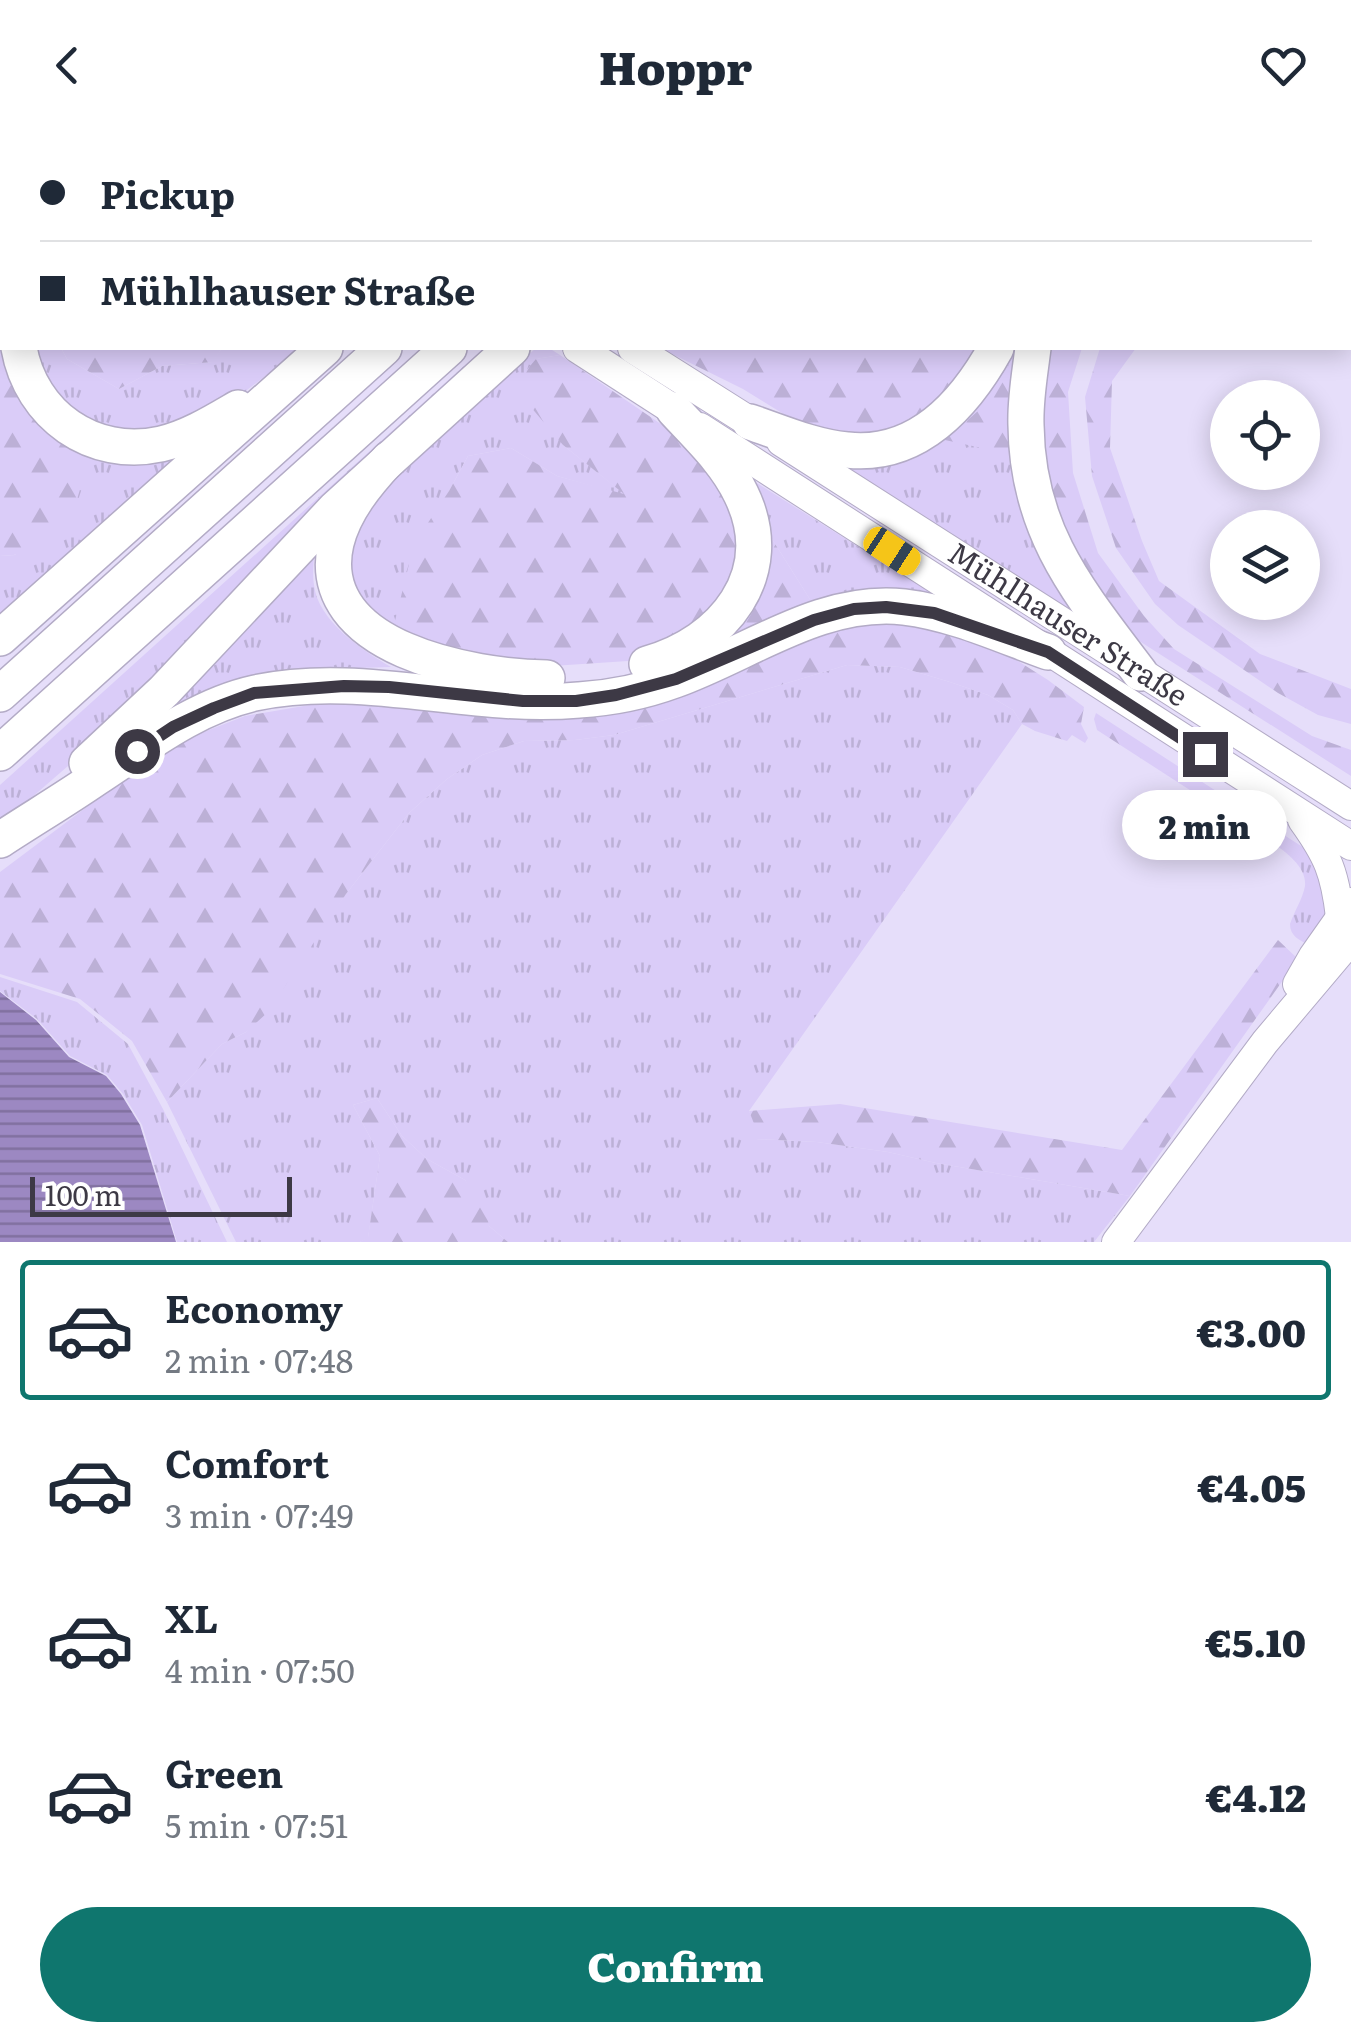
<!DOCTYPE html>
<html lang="en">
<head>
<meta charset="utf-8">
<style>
  body { margin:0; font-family:Literata,serif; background:#f2f2f3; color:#1f2937; height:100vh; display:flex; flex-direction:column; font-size:38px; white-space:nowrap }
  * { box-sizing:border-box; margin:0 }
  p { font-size:32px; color:#747a83 }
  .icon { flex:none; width:55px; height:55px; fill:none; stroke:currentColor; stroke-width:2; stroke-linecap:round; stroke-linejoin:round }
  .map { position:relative; height:1112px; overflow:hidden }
  .details { display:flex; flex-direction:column; background:#fff; flex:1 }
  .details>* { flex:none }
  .hud { position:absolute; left:0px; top:0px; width:1352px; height:220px; box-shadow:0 5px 25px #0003; display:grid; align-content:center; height:220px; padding:0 40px; background:#fff }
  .buttons { position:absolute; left:1210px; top:250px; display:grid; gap:20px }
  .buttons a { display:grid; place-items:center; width:110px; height:110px; border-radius:50%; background:#fff; box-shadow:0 5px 25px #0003; font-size:50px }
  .scale { position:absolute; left:30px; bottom:25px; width:262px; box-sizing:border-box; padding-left:10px; border:5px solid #3d3945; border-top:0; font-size:28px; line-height:35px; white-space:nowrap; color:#3d3945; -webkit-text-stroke:8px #fff; paint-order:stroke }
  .end { position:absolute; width:45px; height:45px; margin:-22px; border:12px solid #3d3945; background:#fff; box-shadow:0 0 0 5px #fff }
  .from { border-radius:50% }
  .bubble { position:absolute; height:70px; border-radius:35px; background:#fff; box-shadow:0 5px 25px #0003; font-size:32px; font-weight:800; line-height:70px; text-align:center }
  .car { position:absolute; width:30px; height:60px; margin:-30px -15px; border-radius:12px; box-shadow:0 0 8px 2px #0007; background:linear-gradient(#f5c518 24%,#345 0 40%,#f5c518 0 76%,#345 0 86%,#f5c518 0) }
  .hud b { display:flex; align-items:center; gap:35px; height:95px; font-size:38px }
  .hud b+b { border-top:2px solid #e0e1e3 }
  .hud i { width:25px; height:25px; background:#1f2937 }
  ul { padding:18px 0 0; list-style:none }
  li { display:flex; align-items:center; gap:30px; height:140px; margin:0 20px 15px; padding:0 20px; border:5px solid transparent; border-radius:10px }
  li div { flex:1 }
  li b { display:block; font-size:38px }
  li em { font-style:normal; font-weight:800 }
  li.on { border-color:#0f766e }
  li>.icon { width:90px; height:90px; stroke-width:1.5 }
  .primary-button { display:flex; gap:20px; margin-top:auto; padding:20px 40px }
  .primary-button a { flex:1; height:115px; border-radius:60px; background:#0f766e; color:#fff; font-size:40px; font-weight:800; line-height:115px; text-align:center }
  header { display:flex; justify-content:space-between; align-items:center; height:130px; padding:0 40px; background:#fff; font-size:45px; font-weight:800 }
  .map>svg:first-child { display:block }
  .grass { fill:url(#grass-tufts) }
  .forest { fill:url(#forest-firs) }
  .water { fill:url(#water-rules) }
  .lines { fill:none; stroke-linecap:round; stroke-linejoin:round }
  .secondary-casing { stroke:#b3abc6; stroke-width:30 }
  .primary-casing { stroke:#b3abc6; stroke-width:32 }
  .highway-casing { stroke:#b3abc6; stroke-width:38 }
  .secondary { stroke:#fff; stroke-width:28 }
  .primary { stroke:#fff; stroke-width:30 }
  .highway { stroke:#fff; stroke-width:35 }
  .route { stroke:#3d3945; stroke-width:12 }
  .labels { text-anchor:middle; stroke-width:8; stroke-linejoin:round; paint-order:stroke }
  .street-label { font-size:30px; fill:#3d3945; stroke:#fff }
</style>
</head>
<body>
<header><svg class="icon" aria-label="back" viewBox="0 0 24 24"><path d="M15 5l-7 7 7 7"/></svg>Hoppr<svg class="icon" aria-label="heart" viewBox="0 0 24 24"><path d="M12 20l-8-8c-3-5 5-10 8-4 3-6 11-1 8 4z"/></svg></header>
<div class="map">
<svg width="1351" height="1112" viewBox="0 0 1351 1112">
  <defs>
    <pattern id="grass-tufts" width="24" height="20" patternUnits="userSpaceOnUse" patternTransform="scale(2.5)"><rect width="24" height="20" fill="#daccf8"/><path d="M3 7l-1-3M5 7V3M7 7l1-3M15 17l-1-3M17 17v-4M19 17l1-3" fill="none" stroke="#bcb0d6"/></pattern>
    <pattern id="forest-firs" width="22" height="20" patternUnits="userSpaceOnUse" patternTransform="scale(2.5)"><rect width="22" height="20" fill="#daccf8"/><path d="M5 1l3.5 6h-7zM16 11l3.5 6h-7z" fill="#bcb0d6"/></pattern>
    <pattern id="water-rules" width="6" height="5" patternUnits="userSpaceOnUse" patternTransform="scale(2.5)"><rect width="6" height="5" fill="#9c88c2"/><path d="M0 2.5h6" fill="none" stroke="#80709f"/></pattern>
  </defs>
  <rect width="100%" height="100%" fill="#e6defa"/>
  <g class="grass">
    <polygon points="28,218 61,218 67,229 119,259 162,236 212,232 222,218 301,218 242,264 176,300 105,307 64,285"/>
    <polygon points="484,218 498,218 159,557 0,695 0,655"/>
    <polygon points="536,218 549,218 560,225 536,229 563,315 627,366 557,346 511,318 468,326 449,361 391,507 364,484 347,440 356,390 386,353"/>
    <polygon points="1007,218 1022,218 1080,488 815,323"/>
    <polygon points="188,315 0,500 0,426 15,425 92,320"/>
    <polygon points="749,348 949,474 816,479 772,409"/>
    <path d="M314,421C314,432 312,444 314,455C318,491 362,520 391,537L323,539L154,597Z"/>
    <polygon points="847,535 900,537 950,552 988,565 1013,580 1022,594 749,981 756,996 756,1009 817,1012 888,1022 936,1033 1130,1066 1094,1112 508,1112 489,1096 465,1050 427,1029 402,1006 377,968 353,975 380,1026 368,1108 360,1112 236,1112 167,972 222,914 246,902 346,764 409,683 447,649 482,625 524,611 575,610 614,605"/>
    <path d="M1250,683L1312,723L1328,773L1324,787L1309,815C1299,810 1290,806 1290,794C1294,782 1303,768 1305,756C1308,729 1263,708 1244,695Z"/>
    <polygon points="0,847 77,872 128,914 163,979 227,1112 177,1112 142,995 123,964 107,945 70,926 37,889 0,861"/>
  </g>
  <g class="forest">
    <polygon points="2,138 2,218 92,320 68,399 14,425 0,426 0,153"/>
    <polygon points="61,218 222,218 213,232 162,236 119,259 67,229"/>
    <polygon points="660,218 983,218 941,275 871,313 790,288 743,259"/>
    <polygon points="1040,218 1082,218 1068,262 1073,343 1098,423 1144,486 1174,519 1312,606 1351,620 1351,646 1122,500 1055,400 1037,272"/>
    <polygon points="1100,218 1136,218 1112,251 1110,318 1142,411 1159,451 1260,524 1351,559 1351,594 1318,585 1278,563 1178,495 1155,474 1116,418 1092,346 1085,267"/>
    <polygon points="1017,221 1012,330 991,320 945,310 987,273"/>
    <polygon points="560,225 690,314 716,343 742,421 719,478 662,517 628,531 537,537 391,507 414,414 449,361 468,326 511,318 557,346 624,364 563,315 513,256 536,229"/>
    <polygon points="772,409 816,479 723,515 758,464"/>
    <polygon points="900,490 993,515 1048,550 1084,577 1081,594 1088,608 1085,613 1072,605 1067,611 1035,601 1022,594 1013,580 988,565 950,552 900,537 847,535 614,605 575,610 524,611 482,625 447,649 409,683 346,764 267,883 246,902 222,914 167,972 132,911 80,869 0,844 0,742 112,658 183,610 245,586 321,573 366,570 508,583 813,503"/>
    <polygon points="1096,583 1250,683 1244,695 1097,600 1094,589"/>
    <polygon points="1278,810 1298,829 1130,1066 936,1033 888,1022 817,1012 756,1009 755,996 749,981 840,974 1122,1020"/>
    <polygon points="377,968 402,1006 427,1029 465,1050 487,1080 489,1096 508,1112 360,1112 368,1107 380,1026 353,975"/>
  </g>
  <polygon class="water" points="0,862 36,890 69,927 106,946 121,964 140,995 176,1112 0,1112"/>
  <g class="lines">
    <defs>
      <g id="secondary">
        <polyline points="700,297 1351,716"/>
        <path id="s1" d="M781,312L1351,676"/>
        <path d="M1302,690C1328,726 1335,743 1340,787"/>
        <polyline points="1297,854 1313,826 1351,772"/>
        <polyline points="1116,1112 1265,912 1351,810"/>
      </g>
      <g id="primary">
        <polyline points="244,0 248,2"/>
        <polyline points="578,218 674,280"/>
        <polyline points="633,218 750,292"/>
      </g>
      <g id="highway">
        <polyline points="298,0 299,2"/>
        <polyline points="983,0 985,2"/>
        <polyline points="1015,0 1016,2"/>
        <polyline points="49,2 50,0"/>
        <polyline points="557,2 560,0"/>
        <polyline points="622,2 624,0"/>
        <polyline points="687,2 690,0"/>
        <polyline points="762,2 766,0"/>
        <polyline points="0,26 0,80"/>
        <path d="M19,218C31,285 92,329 161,314C188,308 214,292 238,278"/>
        <path d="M1033,218C1030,243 1025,269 1026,295C1027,402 1079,462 1140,543"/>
        <path d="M750,292C782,303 814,317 847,320C917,328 965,274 996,218"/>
        <path d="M389,329C367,353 344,380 336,413C311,519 473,547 547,548"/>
        <polyline points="0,508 325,218"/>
        <path d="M647,534C723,513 780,444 741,364C726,332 698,306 674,280"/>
        <polyline points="0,564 384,218"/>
        <polyline points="0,623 449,218"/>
        <polyline points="87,633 164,561 335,379 512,218"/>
        <path d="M0,710C32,689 64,670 96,648C145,616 196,576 255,563C363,540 471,580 579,570C612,568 645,561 675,550C750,523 821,468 904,477C954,483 1001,505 1048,522"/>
      </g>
    </defs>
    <use href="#secondary" class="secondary-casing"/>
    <use href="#primary" class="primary-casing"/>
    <use href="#highway" class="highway-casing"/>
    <use href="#secondary" class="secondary"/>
    <use href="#primary" class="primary"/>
    <use href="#highway" class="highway"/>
  </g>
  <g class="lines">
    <polyline class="route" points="137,621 173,597 214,578 254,563 344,556 389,557 523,571 576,571 616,565 676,549 814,490 854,479 886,477 934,483 1048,522 1205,624"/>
  </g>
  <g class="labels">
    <g class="street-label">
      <text dy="10" stroke="none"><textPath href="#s1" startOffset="340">Mühlhauser Straße</textPath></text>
    </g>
  </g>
</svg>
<div class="buttons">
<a><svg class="icon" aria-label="locate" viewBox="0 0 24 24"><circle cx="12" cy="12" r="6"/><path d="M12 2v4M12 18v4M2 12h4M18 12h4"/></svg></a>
<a><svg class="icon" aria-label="layers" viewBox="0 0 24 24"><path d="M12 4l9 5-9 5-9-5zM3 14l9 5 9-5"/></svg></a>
</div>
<div class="scale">100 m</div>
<i class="end from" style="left:137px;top:621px"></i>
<i class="end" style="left:1205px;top:624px"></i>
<div class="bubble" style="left:1122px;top:660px;width:165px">2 min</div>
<i class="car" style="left:892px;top:421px;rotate:123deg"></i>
<div class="hud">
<b><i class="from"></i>Pickup</b>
<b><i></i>Mühlhauser Straße</b>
</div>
</div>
<section class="details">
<ul>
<li class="on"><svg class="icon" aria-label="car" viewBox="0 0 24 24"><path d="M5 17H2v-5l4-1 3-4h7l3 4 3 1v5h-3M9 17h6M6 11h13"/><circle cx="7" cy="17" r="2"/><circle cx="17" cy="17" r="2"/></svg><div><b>Economy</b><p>2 min · 07:48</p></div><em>€3.00</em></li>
<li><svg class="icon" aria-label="car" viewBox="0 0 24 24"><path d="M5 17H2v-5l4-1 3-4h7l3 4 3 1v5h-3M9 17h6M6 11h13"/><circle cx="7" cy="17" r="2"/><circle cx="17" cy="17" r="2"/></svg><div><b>Comfort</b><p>3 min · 07:49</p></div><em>€4.05</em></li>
<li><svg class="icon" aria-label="car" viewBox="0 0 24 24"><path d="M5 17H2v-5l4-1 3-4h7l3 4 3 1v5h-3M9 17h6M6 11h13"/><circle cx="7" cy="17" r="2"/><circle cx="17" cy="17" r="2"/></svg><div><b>XL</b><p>4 min · 07:50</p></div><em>€5.10</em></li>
<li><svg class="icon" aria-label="car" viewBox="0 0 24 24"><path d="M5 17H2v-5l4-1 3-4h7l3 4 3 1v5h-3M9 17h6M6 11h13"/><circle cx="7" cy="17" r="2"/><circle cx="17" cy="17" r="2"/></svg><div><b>Green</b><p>5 min · 07:51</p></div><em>€4.12</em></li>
</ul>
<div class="primary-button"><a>Confirm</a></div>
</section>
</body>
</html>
